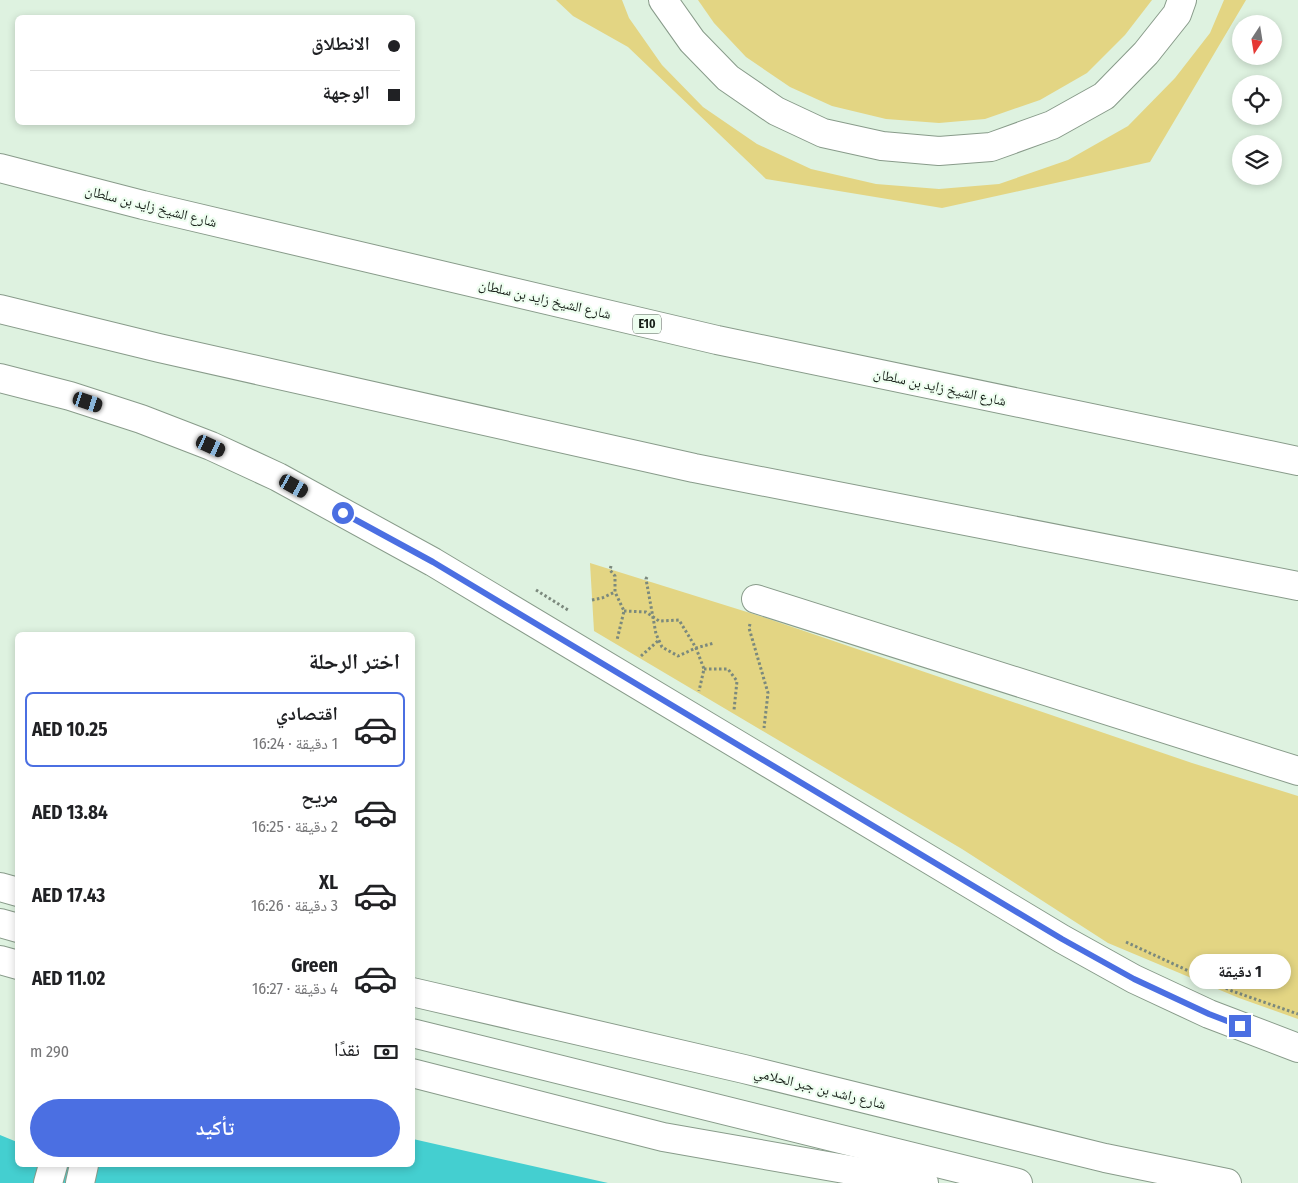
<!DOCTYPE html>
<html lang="ar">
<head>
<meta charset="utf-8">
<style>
  body { margin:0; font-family:"Fira Sans Condensed","Noto Naskh Arabic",sans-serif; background:#f6f6f6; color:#202124; direction:rtl; height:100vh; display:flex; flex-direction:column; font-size:19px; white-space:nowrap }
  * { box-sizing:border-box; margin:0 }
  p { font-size:16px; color:#757577 }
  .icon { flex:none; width:28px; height:28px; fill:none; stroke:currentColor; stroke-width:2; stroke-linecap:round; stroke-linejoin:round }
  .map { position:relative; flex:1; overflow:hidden; direction:ltr }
  .panel { position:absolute; left:15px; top:632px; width:400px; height:535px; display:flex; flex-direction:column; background:#fff; border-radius:8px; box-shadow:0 2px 8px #0003; direction:rtl }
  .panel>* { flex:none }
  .hud { position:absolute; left:15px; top:15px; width:400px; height:110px; border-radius:8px; box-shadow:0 2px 8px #0003; direction:rtl; display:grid; align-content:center; height:110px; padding:0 15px; background:#fff }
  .needle { width:32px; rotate:192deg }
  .controls { position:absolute; left:1232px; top:15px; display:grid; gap:10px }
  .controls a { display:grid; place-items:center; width:50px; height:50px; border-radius:50%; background:#fff; box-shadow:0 2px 8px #0003; font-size:25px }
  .end { position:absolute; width:22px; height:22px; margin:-11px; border:6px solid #4b6fe2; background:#fff; box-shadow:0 0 0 2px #fff }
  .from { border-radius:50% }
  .bubble { position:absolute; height:35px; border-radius:18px; background:#fff; box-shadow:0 2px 8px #0003; font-size:16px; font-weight:700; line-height:35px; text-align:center; direction:rtl }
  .car { position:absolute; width:15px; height:30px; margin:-15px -8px; border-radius:6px; box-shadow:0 0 4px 1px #0007; background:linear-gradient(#222 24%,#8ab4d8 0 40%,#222 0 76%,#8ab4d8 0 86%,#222 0) }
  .hud b { display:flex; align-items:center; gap:18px; height:48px; font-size:19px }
  .hud b+b { border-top:1px solid #e0e0e0 }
  .hud i { width:12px; height:12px; background:#202124 }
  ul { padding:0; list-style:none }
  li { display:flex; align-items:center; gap:15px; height:75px; margin:0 10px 8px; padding:0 5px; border:2px solid transparent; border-radius:8px }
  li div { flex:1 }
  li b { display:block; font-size:19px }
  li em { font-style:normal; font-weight:700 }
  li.current { border-color:#4b6fe2 }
  li>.icon { width:45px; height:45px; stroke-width:1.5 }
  h2 { padding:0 15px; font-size:22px; line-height:60px }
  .pay { display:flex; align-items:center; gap:12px; height:55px; padding:0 15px; font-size:19px }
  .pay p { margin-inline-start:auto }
  .action { display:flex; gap:10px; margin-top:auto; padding:10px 15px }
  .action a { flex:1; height:58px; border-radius:30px; background:#4b6fe2; color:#fff; font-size:20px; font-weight:700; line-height:58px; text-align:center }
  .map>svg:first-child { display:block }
  .green { fill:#e3d583 }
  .water { fill:#44cfd0 }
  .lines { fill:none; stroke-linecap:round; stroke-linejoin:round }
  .street-casing { stroke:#889b8a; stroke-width:30 }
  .secondary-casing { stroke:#889b8a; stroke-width:30 }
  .highway-casing { stroke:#889b8a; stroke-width:30 }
  .path { stroke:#7b897d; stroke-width:3; stroke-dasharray:2.5 2.5; stroke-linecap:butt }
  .street { stroke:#fff; stroke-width:28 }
  .secondary { stroke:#fff; stroke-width:28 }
  .highway { stroke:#fff; stroke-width:28 }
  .route { stroke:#4b6fe2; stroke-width:6 }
  .labels { text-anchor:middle; stroke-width:4.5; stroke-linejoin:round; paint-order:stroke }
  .shield { fill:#eefef0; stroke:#576158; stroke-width:1 }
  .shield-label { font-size:12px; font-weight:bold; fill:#161e17 }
  .street-label { font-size:14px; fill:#161e17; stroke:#eefef0 }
</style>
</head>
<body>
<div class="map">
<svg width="1298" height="1183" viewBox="0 0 1298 1183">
  <rect width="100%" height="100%" fill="#def2e0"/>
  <g class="green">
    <polygon points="556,0 622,0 629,18 662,65 703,107 757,144 811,169 876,184 939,189 999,184 1068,160 1128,126 1175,78 1210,33 1224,0 1246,0 1150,162 942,208 766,179 628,47 573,16"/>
    <polygon points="698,0 1152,0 1125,35 1087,73 1040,100 985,119 939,123 886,119 832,106 790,87 746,57 714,23"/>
    <polygon points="590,563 763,617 1192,763 1298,796 1298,1019 1239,998 1108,943 962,849 594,631"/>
  </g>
  <polygon class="water" points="0,1135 17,1142 18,1165 103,1165 110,1167 131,1166 133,1165 412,1165 413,1139 608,1183 0,1183"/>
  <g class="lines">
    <defs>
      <g id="street">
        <polyline points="756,599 1298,771"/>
        <polyline points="0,960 18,965"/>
        <polyline points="412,1073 663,1137 924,1183"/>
        <polyline points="48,1183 53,1165"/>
        <polyline points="80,1183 84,1165"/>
      </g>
      <g id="secondary">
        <polyline points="0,887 18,892"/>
        <polyline points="0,923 18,928"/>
        <polyline points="412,992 744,1069 1105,1158 1227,1183"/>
        <polyline points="412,1033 1018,1183"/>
      </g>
      <g id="highway">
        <polyline points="663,0 692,41 728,78 776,111 823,133 882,146 939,151 991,147 1052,125 1104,96 1146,53 1177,14 1182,0"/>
        <polyline points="0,168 143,205 717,340 1298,461"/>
        <polyline points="0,309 159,348 694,468 1298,586"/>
        <polyline points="0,378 70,396 141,419 211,446 278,477 433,562 1062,939 1134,979 1209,1014 1298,1048"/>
      </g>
    </defs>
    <use href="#street" class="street-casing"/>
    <use href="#secondary" class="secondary-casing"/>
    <use href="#highway" class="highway-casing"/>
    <g class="path">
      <polyline points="611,566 610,570 615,576 615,592 624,611 617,640"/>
      <polyline points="647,577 646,579 656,634 662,647 678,656 696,648 714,643"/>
      <polyline points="536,590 568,610"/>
      <polyline points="592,600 602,598 615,592"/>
      <polyline points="624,611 646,612 659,621 679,620 696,648 704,669 699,691"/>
      <polyline points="750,624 749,628 768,693 764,728"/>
      <polyline points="641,656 659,640"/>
      <polyline points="704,669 728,669 737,681 734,710"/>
      <polyline points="1126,942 1232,991 1298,1014"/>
    </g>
    <use href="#street" class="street"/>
    <use href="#secondary" class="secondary"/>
    <use href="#highway" class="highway"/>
  </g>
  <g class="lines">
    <polyline class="route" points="343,513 433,562 1062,939 1134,979 1209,1014 1240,1026"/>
  </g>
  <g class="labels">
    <rect class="shield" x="633" y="314.5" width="28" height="19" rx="4"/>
    <g class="shield-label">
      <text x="647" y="328">E10</text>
    </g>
    <g class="street-label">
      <text transform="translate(151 206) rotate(14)" y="5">شارع الشيخ زايد بن سلطان</text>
      <text transform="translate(545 299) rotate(13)" y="5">شارع الشيخ زايد بن سلطان</text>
      <text transform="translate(940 387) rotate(12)" y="5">شارع الشيخ زايد بن سلطان</text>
      <text transform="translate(820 1088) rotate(14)" y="5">شارع راشد بن جبر الحلامي</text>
    </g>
  </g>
</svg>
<div class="controls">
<a><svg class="needle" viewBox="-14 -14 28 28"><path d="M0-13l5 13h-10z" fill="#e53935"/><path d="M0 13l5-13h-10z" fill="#757577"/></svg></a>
<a><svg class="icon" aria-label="locate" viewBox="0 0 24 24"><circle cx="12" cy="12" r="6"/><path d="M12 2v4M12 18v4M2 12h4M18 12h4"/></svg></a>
<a><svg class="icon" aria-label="layers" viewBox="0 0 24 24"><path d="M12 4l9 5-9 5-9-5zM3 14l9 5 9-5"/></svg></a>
</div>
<i class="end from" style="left:343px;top:513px"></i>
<i class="end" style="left:1240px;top:1026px"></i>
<div class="bubble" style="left:1189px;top:954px;width:102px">1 دقيقة</div>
<i class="car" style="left:88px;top:402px;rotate:108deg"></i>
<i class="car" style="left:211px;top:446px;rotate:115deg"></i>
<i class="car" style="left:294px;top:486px;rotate:119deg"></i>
<div class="hud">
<b><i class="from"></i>الانطلاق</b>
<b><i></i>الوجهة</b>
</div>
<section class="panel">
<h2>اختر الرحلة</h2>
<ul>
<li class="current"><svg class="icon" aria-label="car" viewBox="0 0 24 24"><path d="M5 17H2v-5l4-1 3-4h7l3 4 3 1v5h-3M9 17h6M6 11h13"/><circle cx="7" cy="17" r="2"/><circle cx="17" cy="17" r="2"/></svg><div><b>اقتصادي</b><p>1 دقيقة · 16:24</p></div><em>AED 10.25</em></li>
<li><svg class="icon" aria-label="car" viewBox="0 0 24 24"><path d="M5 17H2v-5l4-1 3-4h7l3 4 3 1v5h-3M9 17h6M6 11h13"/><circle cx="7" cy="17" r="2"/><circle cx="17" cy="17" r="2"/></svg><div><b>مريح</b><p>2 دقيقة · 16:25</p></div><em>AED 13.84</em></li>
<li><svg class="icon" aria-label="car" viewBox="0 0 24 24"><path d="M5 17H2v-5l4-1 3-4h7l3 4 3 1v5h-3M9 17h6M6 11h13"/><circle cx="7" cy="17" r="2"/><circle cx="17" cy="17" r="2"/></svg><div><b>XL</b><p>3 دقيقة · 16:26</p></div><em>AED 17.43</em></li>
<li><svg class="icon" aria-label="car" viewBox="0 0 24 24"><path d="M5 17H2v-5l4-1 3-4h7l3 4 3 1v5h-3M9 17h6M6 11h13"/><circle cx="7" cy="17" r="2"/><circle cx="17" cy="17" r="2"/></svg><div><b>Green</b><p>4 دقيقة · 16:27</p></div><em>AED 11.02</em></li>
</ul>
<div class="pay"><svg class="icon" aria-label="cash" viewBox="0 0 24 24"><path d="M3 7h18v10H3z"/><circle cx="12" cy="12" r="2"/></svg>نقدًا<p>290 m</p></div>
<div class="action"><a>تأكيد</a></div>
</section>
</div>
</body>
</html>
